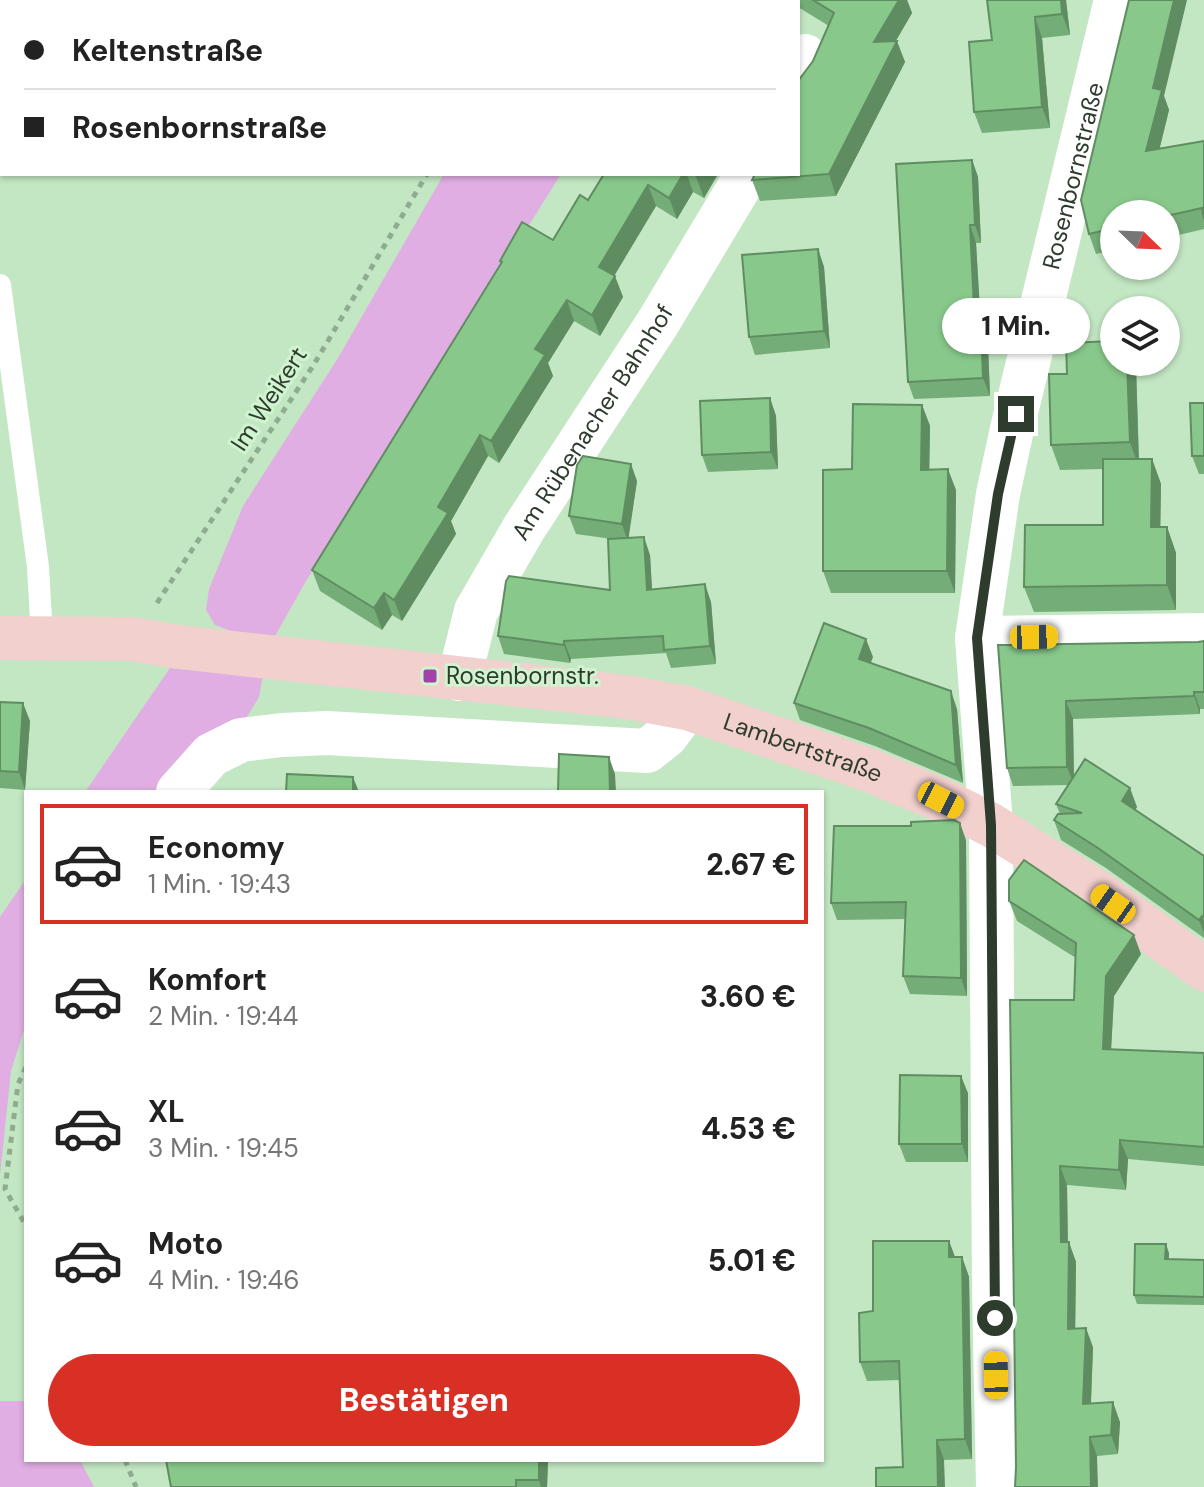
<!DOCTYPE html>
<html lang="de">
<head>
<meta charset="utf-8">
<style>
  body { margin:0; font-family:"DM Sans",sans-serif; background:#f2f2f2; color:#222; height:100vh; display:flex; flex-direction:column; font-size:30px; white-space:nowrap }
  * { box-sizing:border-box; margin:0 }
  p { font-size:26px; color:#767676 }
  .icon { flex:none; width:44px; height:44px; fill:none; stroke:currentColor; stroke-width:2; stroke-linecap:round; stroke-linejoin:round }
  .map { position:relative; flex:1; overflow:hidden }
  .details { position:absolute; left:24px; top:790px; width:800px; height:672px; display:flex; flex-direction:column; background:#fff; border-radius:0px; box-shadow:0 2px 6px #0004 }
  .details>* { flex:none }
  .guide { position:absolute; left:0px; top:0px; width:800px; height:176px; box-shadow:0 2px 6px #0004; display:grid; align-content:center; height:176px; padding:0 24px; background:#fff }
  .needle { width:52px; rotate:113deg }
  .controls { position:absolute; left:1100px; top:200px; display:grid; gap:16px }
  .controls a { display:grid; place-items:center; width:80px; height:80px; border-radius:50%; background:#fff; box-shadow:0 2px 6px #0004; font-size:40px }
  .end { position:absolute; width:36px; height:36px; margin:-18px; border:10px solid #2e3c2e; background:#fff; box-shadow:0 0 0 4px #fff }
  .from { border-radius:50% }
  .bubble { position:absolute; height:56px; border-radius:28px; background:#fff; box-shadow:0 2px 6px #0004; font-size:26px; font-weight:800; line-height:56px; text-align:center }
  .car { position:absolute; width:24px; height:48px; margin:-24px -12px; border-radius:10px; box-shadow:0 0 6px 2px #0007; background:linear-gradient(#f5c518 24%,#345 0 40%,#f5c518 0 76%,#345 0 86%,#f5c518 0) }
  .guide b { display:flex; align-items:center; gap:28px; height:76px; font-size:30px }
  .guide b+b { border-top:2px solid #e0e0e0 }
  .guide i { width:20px; height:20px; background:#222 }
  ul { padding:14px 0 0; list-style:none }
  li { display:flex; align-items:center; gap:24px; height:120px; margin:0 16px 12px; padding:0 8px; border:4px solid transparent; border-radius:0px }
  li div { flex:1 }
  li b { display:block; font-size:30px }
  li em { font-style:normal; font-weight:800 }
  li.selected { border-color:#d93025 }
  li>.icon { width:72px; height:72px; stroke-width:1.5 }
  .button { display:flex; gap:16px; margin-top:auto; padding:16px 24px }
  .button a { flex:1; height:92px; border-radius:48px; background:#d93025; color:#fff; font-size:32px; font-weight:800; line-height:92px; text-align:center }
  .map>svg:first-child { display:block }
  .green { fill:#e0aee2 }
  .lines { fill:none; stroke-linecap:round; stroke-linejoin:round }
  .path { stroke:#90ac90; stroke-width:5; stroke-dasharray:6 6; stroke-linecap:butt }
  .service { stroke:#fff; stroke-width:22 }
  .minor { stroke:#fff; stroke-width:44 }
  .secondary { stroke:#f2d0ce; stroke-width:44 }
  .wall { fill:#75ad78 }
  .shaded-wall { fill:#5f8d61 }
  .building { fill:#88c98b; stroke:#5f8d61; stroke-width:2 }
  .route { stroke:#2e3c2e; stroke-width:10 }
  .poi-dot { fill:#a241a8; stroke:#d0f3d0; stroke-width:3 }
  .labels { text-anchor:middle; stroke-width:6; stroke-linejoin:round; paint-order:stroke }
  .street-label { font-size:24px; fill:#2e3c2e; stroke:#d0f3d0 }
  .poi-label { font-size:24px; fill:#2e3c2e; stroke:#d0f3d0; text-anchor:start }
</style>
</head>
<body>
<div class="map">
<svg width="1204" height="1487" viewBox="0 0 1204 1487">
  <rect width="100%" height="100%" fill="#c3e6c3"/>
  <g class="green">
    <polygon points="444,174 561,174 306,581 275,636 231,631 215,625 206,610 209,589 243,506 338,358"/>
    <polygon points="170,668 263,675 259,697 243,723 163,792 85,792"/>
    <polygon points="26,879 26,1024 11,1071 0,1175 0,917"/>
    <polygon points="0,1401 26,1401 26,1460 80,1460 94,1487 0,1487"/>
  </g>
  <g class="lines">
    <g class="path">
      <polyline points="527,2 528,0"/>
      <polyline points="157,603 313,366 427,174"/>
      <polyline points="26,1067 18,1084 5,1189 26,1226"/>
      <polyline points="125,1460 136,1487"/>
    </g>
    <polyline class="service" points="0,285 38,567 42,637"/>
    <g class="minor">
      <polyline points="798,72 805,56"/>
      <polyline points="977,638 1204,635"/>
      <path id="s1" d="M459,679L476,611L524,528L659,321L747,174"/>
      <polyline points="178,792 211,755 241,740 282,735 327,733 647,751 666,736 687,708"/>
      <path id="s2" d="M998,1487L994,1290L991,825L977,638L998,494L1012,429L1116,0"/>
    </g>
    <path class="secondary" id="s3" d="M0,638L133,639L179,647L627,697L687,708L866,769L941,800L991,825L1091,888L1204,969"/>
  </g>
  <g class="wall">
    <polygon points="787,0 907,0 912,13 896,41 905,62 836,196 760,201 752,180 813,61 829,26 798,7 798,2 790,2"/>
    <polygon points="1066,0 1070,35 1042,38 1050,128 982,133 974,112 992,40"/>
    <polygon points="1164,96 1169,110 1159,149 1204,141 1204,229 1166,238 1166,214 1114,214 1114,250 1096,254 1089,234"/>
    <polygon points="972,160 978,177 981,243 976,243 981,328 988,346 990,396 914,399 908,382"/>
    <polygon points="604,174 718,174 704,198 693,192 677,219 656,206 614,275 623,297 600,336 574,321 548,363 553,376 499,463 488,456 451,521 456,534 402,621 392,615 382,630 320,591 312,570 501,264 500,261 553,240 588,200"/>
    <polygon points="818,249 824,267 830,348 755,355 749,337"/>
    <polygon points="1136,366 1139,459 1152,459 1161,484 1160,527 1167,527 1176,553 1176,610 1034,612 1024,587 1103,525 1103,469 1060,470 1051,445 1067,374"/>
    <polygon points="770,398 776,416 778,469 708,472 702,455"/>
    <polygon points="1204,403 1204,474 1199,474 1192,456"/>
    <polygon points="922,405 930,426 929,470 956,490 955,593 831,593 823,571 852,469"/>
    <polygon points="637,481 628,538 650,555 652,589 711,602 716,664 671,668 666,653 571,659 570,663 504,654 498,636 610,590 612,539 576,534 569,516"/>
    <polygon points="1204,641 1204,709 1200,709 1200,714 1073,719 1074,776 1137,807 1135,810 1204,856 1204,938 1106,868 1061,840 1054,820 1060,814 1056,804 1068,785 1013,786 1007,768 998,645 1198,642"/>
    <polygon points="873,657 870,663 957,709 963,783 875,746 800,720 794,703"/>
    <polygon points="0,702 30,721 25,790 0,788"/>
    <polygon points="966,840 967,996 910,994 903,976 905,919 837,920 831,903"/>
    <polygon points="1009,901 1141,954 1114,996 1111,1050 1204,1053 1204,1166 1128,1159 1126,1190 1067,1185 1068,1242 1076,1262 1075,1328 1093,1347 1091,1404 1120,1422 1118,1454 1097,1456 1015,1487 1074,1000 1076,958 1017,921"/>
    <polygon points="968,1093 968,1162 906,1162 899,1144"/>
    <polygon points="949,1241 955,1257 962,1257 969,1277 972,1459 944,1460 903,1467 900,1380 867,1381 860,1362 873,1311"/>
    <polygon points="1169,1253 1169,1259 1204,1260 1204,1305 1137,1304 1134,1295"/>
    <polygon points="166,1460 548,1460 547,1487 171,1487"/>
  </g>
  <g class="shaded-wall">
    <polygon points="751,0 772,0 771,2 750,2"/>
    <polygon points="899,0 907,0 912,13 882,64 874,42"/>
    <polygon points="1061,0 1066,0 1070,35 1062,14"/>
    <polygon points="1174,0 1187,0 1164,96 1169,110 1154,172 1146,151 1153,88"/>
    <polygon points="1035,17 1042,38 1050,128 1042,107"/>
    <polygon points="897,41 905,62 836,196 829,174"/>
    <polygon points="972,160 978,177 981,243 975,225"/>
    <polygon points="683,174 687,174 693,192 677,219 669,198"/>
    <polygon points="697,174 718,174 704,198 696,177"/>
    <polygon points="648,185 656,206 607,288 599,267"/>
    <polygon points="970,225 976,243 982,345 975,328"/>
    <polygon points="818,249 824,267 830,348 824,331"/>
    <polygon points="615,276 623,297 600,336 592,315"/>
    <polygon points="567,300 574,321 548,363 553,376 499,463 491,441 535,349"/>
    <polygon points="981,328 988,346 990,396 983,378"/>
    <polygon points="1127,362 1134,362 1136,366 1139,468 1130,442"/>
    <polygon points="770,398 776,416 778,469 771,452"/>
    <polygon points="922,405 930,426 929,491 921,470"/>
    <polygon points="480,435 488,456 451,521 456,534 402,621 394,600 438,507"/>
    <polygon points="1152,459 1161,484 1160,553 1151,527"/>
    <polygon points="631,464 637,481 628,542 622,524"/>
    <polygon points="948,469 956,490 955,593 947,571"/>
    <polygon points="1167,527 1176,553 1176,610 1167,585"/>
    <polygon points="644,537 650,555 653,607 647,590"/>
    <polygon points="705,584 711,602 716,664 710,646"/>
    <polygon points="384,593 392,615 382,630 374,608"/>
    <polygon points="866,639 873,657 865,677 859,659"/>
    <polygon points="564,641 571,659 570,663 564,645"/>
    <polygon points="951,691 957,709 963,783 956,765"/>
    <polygon points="1194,692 1200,709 1200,714 1194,696"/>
    <polygon points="1066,701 1073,719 1074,785 1067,767"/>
    <polygon points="23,703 30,721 25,790 19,772"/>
    <polygon points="609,757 615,774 616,792 610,792"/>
    <polygon points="353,777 359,792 353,792"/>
    <polygon points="1130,788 1137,807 1129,821 1122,801"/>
    <polygon points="960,823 966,840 967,996 961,978"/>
    <polygon points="1202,916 1204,921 1204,933 1199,920"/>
    <polygon points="1134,935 1141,954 1114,996 1110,1069 1103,1049 1106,976"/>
    <polygon points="961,1076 968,1093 968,1162 962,1144"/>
    <polygon points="1120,1140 1128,1159 1126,1190 1119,1170"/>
    <polygon points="1060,1166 1067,1185 1068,1262 1061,1242"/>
    <polygon points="949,1241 956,1260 949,1257"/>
    <polygon points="1069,1242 1076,1262 1075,1348 1068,1329"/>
    <polygon points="1166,1244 1169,1253 1168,1268 1165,1259"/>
    <polygon points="962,1257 969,1277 972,1459 965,1439"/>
    <polygon points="1086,1328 1093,1347 1090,1424 1083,1404"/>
    <polygon points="1113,1402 1120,1422 1118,1454 1111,1435"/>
    <polygon points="1090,1437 1097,1456 1098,1487 1091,1487"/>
    <polygon points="937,1440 944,1460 945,1487 938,1487"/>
    <polygon points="539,1460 548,1460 547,1487 541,1487 539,1480"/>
  </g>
  <g class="building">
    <polygon points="703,0 751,0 750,2 701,2"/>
    <polygon points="813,0 899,0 874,42 897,41 829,174 752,180 755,174 798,174 798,81 813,61 834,13"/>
    <polygon points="987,0 1061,0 1062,14 1035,17 1042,107 974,112 969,42 992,40"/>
    <polygon points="1129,0 1174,0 1153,88 1162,90 1146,151 1204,141 1204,219 1202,208 1166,216 1166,214 1114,214 1114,228 1089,234 1081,200"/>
    <polygon points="972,160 975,225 970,225 975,328 981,328 983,378 908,382 896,164"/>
    <polygon points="604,174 683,174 669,198 648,185 599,267 615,276 592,315 567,300 535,349 545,355 491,441 480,435 438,507 448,513 394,600 384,593 374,608 312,570 502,262 500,261 522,222 553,240 580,195 588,200"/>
    <polygon points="818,249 824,331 749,337 742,255"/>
    <polygon points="1114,341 1114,362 1127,362 1130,442 1051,445 1049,374 1067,374 1066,343"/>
    <polygon points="770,398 771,452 702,455 700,401"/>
    <polygon points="1190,403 1204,403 1204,456 1192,456"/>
    <polygon points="853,404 922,405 921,470 948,469 947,571 823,571 823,470 852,469"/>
    <polygon points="583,456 631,464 622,524 569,516 577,465"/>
    <polygon points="1103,459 1152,459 1151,527 1167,527 1167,585 1024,587 1025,525 1103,525"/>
    <polygon points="644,537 647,590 705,584 710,646 664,650 663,636 564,641 564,645 498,636 506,581 509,576 610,590 608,539"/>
    <polygon points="824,623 866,639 859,659 951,691 956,765 869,728 794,703"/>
    <polygon points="1204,641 1204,692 1194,692 1194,696 1066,701 1067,767 1007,768 998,645 1198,642"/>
    <polygon points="0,702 23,703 19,772 0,771"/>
    <polygon points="559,754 609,757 610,792 558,792"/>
    <polygon points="1085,759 1130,788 1122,801 1204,856 1204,917 1202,916 1199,920 1098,848 1054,820 1058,814 1082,813 1056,804"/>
    <polygon points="287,774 353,777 353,792 286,792"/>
    <polygon points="954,820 960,823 961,978 903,976 906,902 831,903 834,826 911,826 911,822"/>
    <polygon points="1024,860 1134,935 1106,976 1103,1049 1204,1053 1204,1147 1120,1140 1119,1170 1060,1166 1061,1242 1069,1242 1068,1329 1086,1328 1083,1404 1113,1402 1111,1435 1090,1437 1091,1487 1015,1487 1016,1467 1010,1000 1074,1000 1076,943 1009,901 1009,880"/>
    <polygon points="900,1075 961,1076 962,1144 899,1144"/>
    <polygon points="873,1241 949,1241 949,1257 962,1257 965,1439 937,1440 938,1487 876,1487 876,1468 903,1467 899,1361 860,1362 859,1313 873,1311"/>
    <polygon points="1135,1244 1166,1244 1165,1259 1204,1260 1204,1297 1134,1295"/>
    <polygon points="166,1460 539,1460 539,1480 516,1480 516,1487 171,1487"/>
  </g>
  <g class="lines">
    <polyline class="route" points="995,1318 991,825 977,638 998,494 1016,414"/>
  </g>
  <rect class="poi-dot" x="422" y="668" width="16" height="16" rx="4"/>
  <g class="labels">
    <g class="street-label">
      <text dy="8" stroke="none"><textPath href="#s2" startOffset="1322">Rosenbornstraße</textPath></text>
      <text transform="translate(269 399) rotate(-57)" y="8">Im Weikert</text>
      <text dy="8" stroke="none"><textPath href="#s1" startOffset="292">Am Rübenacher Bahnhof</textPath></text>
      <text dy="8" stroke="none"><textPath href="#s3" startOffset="814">Lambertstraße</textPath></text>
    </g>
    <g class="poi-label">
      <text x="446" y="684">Rosenbornstr.</text>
    </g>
  </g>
</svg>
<div class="controls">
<a><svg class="needle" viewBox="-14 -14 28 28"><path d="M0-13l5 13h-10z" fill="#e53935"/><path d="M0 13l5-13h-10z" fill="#767676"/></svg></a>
<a><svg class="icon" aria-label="layers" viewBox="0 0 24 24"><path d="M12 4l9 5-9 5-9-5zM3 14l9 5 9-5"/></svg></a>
</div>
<i class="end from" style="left:995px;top:1318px"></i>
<i class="end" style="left:1016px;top:414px"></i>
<div class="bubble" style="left:942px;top:298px;width:148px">1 Min.</div>
<i class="car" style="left:1034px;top:637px;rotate:89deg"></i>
<i class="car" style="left:941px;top:800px;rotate:117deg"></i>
<i class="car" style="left:1113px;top:904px;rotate:305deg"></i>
<i class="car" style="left:996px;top:1375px;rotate:359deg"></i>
<div class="guide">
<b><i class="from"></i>Keltenstraße</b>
<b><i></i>Rosenbornstraße</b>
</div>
<section class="details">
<ul>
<li class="selected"><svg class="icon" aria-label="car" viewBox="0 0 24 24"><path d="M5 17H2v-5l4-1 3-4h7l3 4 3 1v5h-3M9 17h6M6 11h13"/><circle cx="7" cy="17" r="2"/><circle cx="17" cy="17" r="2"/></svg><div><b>Economy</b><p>1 Min. · 19:43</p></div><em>2.67 €</em></li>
<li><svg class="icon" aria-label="car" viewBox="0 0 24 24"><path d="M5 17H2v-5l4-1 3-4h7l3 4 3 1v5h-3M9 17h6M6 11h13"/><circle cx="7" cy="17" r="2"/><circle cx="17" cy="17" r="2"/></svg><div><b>Komfort</b><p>2 Min. · 19:44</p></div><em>3.60 €</em></li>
<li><svg class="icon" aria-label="car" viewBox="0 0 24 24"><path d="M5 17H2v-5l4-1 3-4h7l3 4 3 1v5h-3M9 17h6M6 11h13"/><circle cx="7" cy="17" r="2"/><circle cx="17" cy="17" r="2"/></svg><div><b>XL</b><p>3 Min. · 19:45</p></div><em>4.53 €</em></li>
<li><svg class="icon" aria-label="car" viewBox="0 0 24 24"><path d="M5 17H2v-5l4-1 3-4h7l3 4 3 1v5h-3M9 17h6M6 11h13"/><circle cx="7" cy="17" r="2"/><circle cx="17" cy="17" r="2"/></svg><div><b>Moto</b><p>4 Min. · 19:46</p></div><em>5.01 €</em></li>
</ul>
<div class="button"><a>Bestätigen</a></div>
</section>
</div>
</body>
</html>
